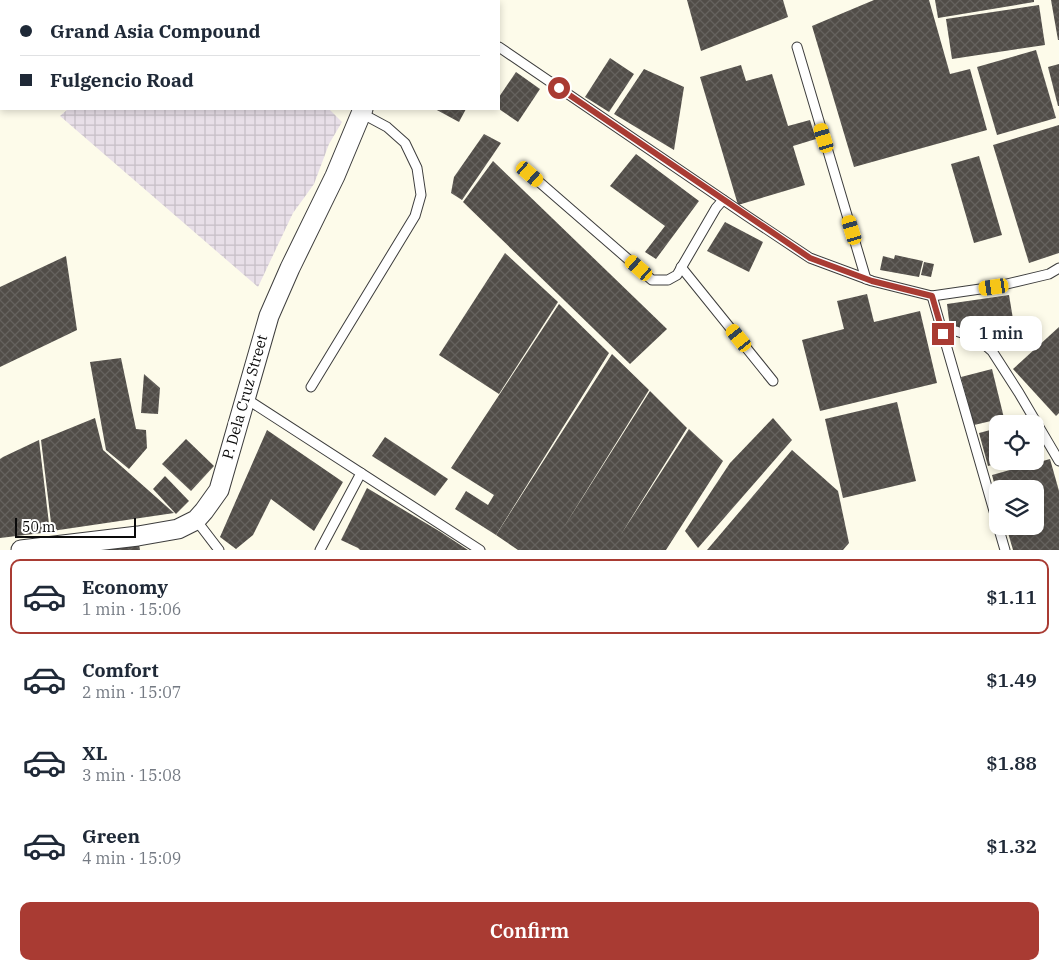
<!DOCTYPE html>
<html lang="en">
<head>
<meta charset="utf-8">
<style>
  body { margin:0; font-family:"IBM Plex Serif",serif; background:#f2f2f3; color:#1f2937; height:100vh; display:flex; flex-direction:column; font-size:19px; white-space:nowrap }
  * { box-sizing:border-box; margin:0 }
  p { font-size:16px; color:#747a83 }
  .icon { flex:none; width:28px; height:28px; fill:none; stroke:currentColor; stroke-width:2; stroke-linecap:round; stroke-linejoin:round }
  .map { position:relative; height:550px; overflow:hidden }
  .drawer { display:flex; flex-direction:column; background:#fff; flex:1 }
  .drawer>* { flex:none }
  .hud { position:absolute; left:0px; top:0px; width:500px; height:110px; box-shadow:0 2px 8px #0003; display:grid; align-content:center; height:110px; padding:0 20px; background:#fff }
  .fabs { position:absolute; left:989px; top:415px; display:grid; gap:10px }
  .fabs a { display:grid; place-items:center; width:55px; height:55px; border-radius:10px; background:#fff; box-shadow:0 2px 8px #0003; font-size:25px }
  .scale { position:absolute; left:15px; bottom:12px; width:121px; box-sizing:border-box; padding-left:5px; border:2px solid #0a0a0a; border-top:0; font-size:14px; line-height:18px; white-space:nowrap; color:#0a0a0a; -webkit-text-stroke:4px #fff; paint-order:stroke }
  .end { position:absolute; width:22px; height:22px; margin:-11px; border:6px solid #a93b33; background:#fff; box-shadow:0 0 0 2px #fff }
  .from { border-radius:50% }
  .bubble { position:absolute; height:35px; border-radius:10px; background:#fff; box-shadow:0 2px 8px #0003; font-size:16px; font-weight:600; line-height:35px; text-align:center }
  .car { position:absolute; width:15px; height:30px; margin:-15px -8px; border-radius:6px; box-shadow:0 0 4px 1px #0007; background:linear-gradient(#f5c518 24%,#345 0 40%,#f5c518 0 76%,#345 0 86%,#f5c518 0) }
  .hud b { display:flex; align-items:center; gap:18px; height:48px; font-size:19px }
  .hud b+b { border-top:1px solid #e0e1e3 }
  .hud i { width:12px; height:12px; background:#1f2937 }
  ul { padding:9px 0 0; list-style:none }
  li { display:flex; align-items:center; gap:15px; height:75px; margin:0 10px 8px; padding:0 10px; border:2px solid transparent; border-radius:10px }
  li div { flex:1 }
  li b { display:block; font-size:19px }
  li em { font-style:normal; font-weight:600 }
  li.active { border-color:#a93b33 }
  li>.icon { width:45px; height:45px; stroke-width:1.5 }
  .button { display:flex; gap:10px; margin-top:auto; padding:10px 20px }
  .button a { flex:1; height:58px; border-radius:10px; background:#a93b33; color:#fff; font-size:20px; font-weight:600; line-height:58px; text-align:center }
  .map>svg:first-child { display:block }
  .industrial { fill:url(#industrial-grid) }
  .building { fill:url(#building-cross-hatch) }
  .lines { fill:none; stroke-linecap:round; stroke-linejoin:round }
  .service-casing { stroke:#3d3d3d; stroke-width:11 }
  .minor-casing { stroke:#3d3d3d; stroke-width:21 }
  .service { stroke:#fff; stroke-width:9 }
  .minor { stroke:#fff; stroke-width:19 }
  .route { stroke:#a93b33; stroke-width:6 }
  .labels { text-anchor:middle; stroke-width:5; stroke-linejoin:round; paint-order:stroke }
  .street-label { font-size:15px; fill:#0a0a0a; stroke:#fff }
</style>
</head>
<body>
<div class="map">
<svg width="1059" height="550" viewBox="0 0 1059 550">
  <defs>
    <pattern id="industrial-grid" width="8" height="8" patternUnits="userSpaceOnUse" patternTransform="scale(1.25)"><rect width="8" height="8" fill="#e8dfe8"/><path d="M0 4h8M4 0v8" fill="none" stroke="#c6bec6"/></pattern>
    <pattern id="building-cross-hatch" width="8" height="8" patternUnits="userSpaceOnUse" patternTransform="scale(1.25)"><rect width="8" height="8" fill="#514d48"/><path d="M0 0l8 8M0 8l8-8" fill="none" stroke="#65625e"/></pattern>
  </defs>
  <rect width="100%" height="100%" fill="#fdfbea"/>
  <polygon class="industrial" points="68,109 329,109 342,122 329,144 314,184 293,213 258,287 60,116"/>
  <g class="building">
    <polygon points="687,0 783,0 788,17 701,51"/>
    <polygon points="874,0 929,0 950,74 970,69 987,130 854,167 812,26"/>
    <polygon points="935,0 1034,0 1034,2 938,18"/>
    <polygon points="1051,0 1059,0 1059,40 1058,40"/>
    <polygon points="1039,5 1045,45 952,59 946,19"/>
    <polygon points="1036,50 1056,118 997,135 977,67"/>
    <polygon points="610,58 634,74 609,112 585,97"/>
    <polygon points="1059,64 1059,106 1058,106 1048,67"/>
    <polygon points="741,65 746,81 772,74 788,126 810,120 816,139 793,146 805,185 738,205 700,77"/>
    <polygon points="644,69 684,87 674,150 614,114"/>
    <polygon points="516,72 540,89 518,122 499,109 499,97"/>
    <polygon points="435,109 466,109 459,122"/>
    <polygon points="1059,125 1059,253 1029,263 993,145"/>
    <polygon points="484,134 501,143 462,200 451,193 454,177"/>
    <polygon points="636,154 699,201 656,259 645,252 665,226 610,186"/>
    <polygon points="979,156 1002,235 974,243 951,164"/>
    <polygon points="493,161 667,329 630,364 463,202"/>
    <polygon points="725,222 763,242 749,272 707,251"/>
    <polygon points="505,253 558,302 499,394 439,355"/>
    <polygon points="895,255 923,261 919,277 880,270 883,256 894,259"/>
    <polygon points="66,256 77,330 0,367 0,287"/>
    <polygon points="924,262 934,264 931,277 921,275"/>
    <polygon points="867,294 874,322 920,311 937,383 820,411 802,340 844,329 837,301"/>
    <polygon points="1009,295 1013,319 950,328 947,304"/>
    <polygon points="559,304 609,353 496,535 455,509 466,491 488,505 494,495 451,468"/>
    <polygon points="1059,327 1059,413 1056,416 1013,369"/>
    <polygon points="612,354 649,390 562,530 650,391 687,428 620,536 689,429 723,461 666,550 518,550 496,535"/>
    <polygon points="121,358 136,429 146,430 147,448 129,469 106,450 90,362"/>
    <polygon points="992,369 1004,418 974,425 961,377"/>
    <polygon points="144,374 160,388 158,414 141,413"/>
    <polygon points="897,402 916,481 843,498 825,419"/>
    <polygon points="95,418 103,450 174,513 52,531 41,440"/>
    <polygon points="773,418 792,440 698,548 685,531 730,463"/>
    <polygon points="998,428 998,461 1002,462 988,466 979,433"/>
    <polygon points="267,430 343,482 314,531 271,499 253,535 236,549 220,537"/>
    <polygon points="385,437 448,479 435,496 372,456"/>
    <polygon points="186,439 214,466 191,491 162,464"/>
    <polygon points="39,440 50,532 0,538 0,459 3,457"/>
    <polygon points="792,450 838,491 849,543 843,550 707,550"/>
    <polygon points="1050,459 1059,491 1059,550 1013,550 1006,526 1035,526 1035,489 998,489 997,494 992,475"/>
    <polygon points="165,476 189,501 176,514 153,489"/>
    <polygon points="367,488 439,531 468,550 360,550 358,548 341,540"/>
    <polygon points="139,545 140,550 109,550 109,549"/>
  </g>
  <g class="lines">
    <defs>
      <g id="service">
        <polyline points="361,0 361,1"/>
        <polyline points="499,47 747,216 810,258 872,281 932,296 994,287 1049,274 1059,268"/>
        <polyline points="797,47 866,279"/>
        <polyline points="530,174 652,280 668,280 677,275 716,208 723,200"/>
        <polyline points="681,267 773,381"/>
        <polyline points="932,296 998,525"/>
        <polyline points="943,334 956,331 977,338 992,351 1019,393 1059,461"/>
        <polyline points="311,387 415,216 421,195 417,168 405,143 387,127 361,113"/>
        <polyline points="245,398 480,550"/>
        <polyline points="196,520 219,550"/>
        <polyline points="998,526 1005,550"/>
        <polyline points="320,550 361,473"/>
      </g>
      <g id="minor">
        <polyline points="446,1 448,0"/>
        <polyline points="21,550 138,536 178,529 196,520 204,511 219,490 269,316 290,268 335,176 363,109"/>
      </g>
    </defs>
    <use href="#service" class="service-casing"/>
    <use href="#minor" class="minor-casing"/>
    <use href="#service" class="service"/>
    <use href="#minor" class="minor"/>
  </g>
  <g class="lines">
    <polyline class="route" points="559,88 810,258 872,281 932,296 943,334"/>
  </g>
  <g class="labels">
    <g class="street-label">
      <text transform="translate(245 397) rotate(-74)" y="5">P. Dela Cruz Street</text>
    </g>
  </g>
</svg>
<div class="fabs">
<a><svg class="icon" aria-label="locate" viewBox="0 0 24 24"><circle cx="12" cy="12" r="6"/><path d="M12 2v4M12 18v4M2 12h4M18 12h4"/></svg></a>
<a><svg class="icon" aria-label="layers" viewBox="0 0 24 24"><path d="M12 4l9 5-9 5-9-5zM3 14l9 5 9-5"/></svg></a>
</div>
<div class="scale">50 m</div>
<i class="end from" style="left:559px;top:88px"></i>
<i class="end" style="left:943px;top:334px"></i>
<div class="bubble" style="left:960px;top:316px;width:82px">1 min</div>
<i class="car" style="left:824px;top:138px;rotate:343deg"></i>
<i class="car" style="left:530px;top:174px;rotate:131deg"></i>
<i class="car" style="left:852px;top:230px;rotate:343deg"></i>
<i class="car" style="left:639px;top:268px;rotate:311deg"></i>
<i class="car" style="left:994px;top:287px;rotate:262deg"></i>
<i class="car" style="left:739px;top:338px;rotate:321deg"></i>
<div class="hud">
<b><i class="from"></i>Grand Asia Compound</b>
<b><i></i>Fulgencio Road</b>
</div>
</div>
<section class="drawer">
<ul>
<li class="active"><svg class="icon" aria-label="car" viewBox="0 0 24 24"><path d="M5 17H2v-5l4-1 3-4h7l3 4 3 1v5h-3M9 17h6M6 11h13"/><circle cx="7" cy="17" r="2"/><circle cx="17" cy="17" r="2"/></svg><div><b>Economy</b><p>1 min · 15:06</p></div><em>$1.11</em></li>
<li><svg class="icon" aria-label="car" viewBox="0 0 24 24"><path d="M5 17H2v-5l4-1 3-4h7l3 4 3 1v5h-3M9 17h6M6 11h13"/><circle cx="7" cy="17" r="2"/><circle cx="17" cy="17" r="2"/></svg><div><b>Comfort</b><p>2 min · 15:07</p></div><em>$1.49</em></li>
<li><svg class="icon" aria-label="car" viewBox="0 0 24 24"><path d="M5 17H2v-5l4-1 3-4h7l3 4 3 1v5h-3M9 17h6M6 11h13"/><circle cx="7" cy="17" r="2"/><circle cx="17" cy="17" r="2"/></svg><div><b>XL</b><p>3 min · 15:08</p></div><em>$1.88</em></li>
<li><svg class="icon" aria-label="car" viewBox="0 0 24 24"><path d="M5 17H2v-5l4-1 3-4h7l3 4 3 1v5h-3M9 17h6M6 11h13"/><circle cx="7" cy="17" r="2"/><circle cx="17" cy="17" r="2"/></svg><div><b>Green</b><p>4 min · 15:09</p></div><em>$1.32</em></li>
</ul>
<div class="button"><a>Confirm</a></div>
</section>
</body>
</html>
